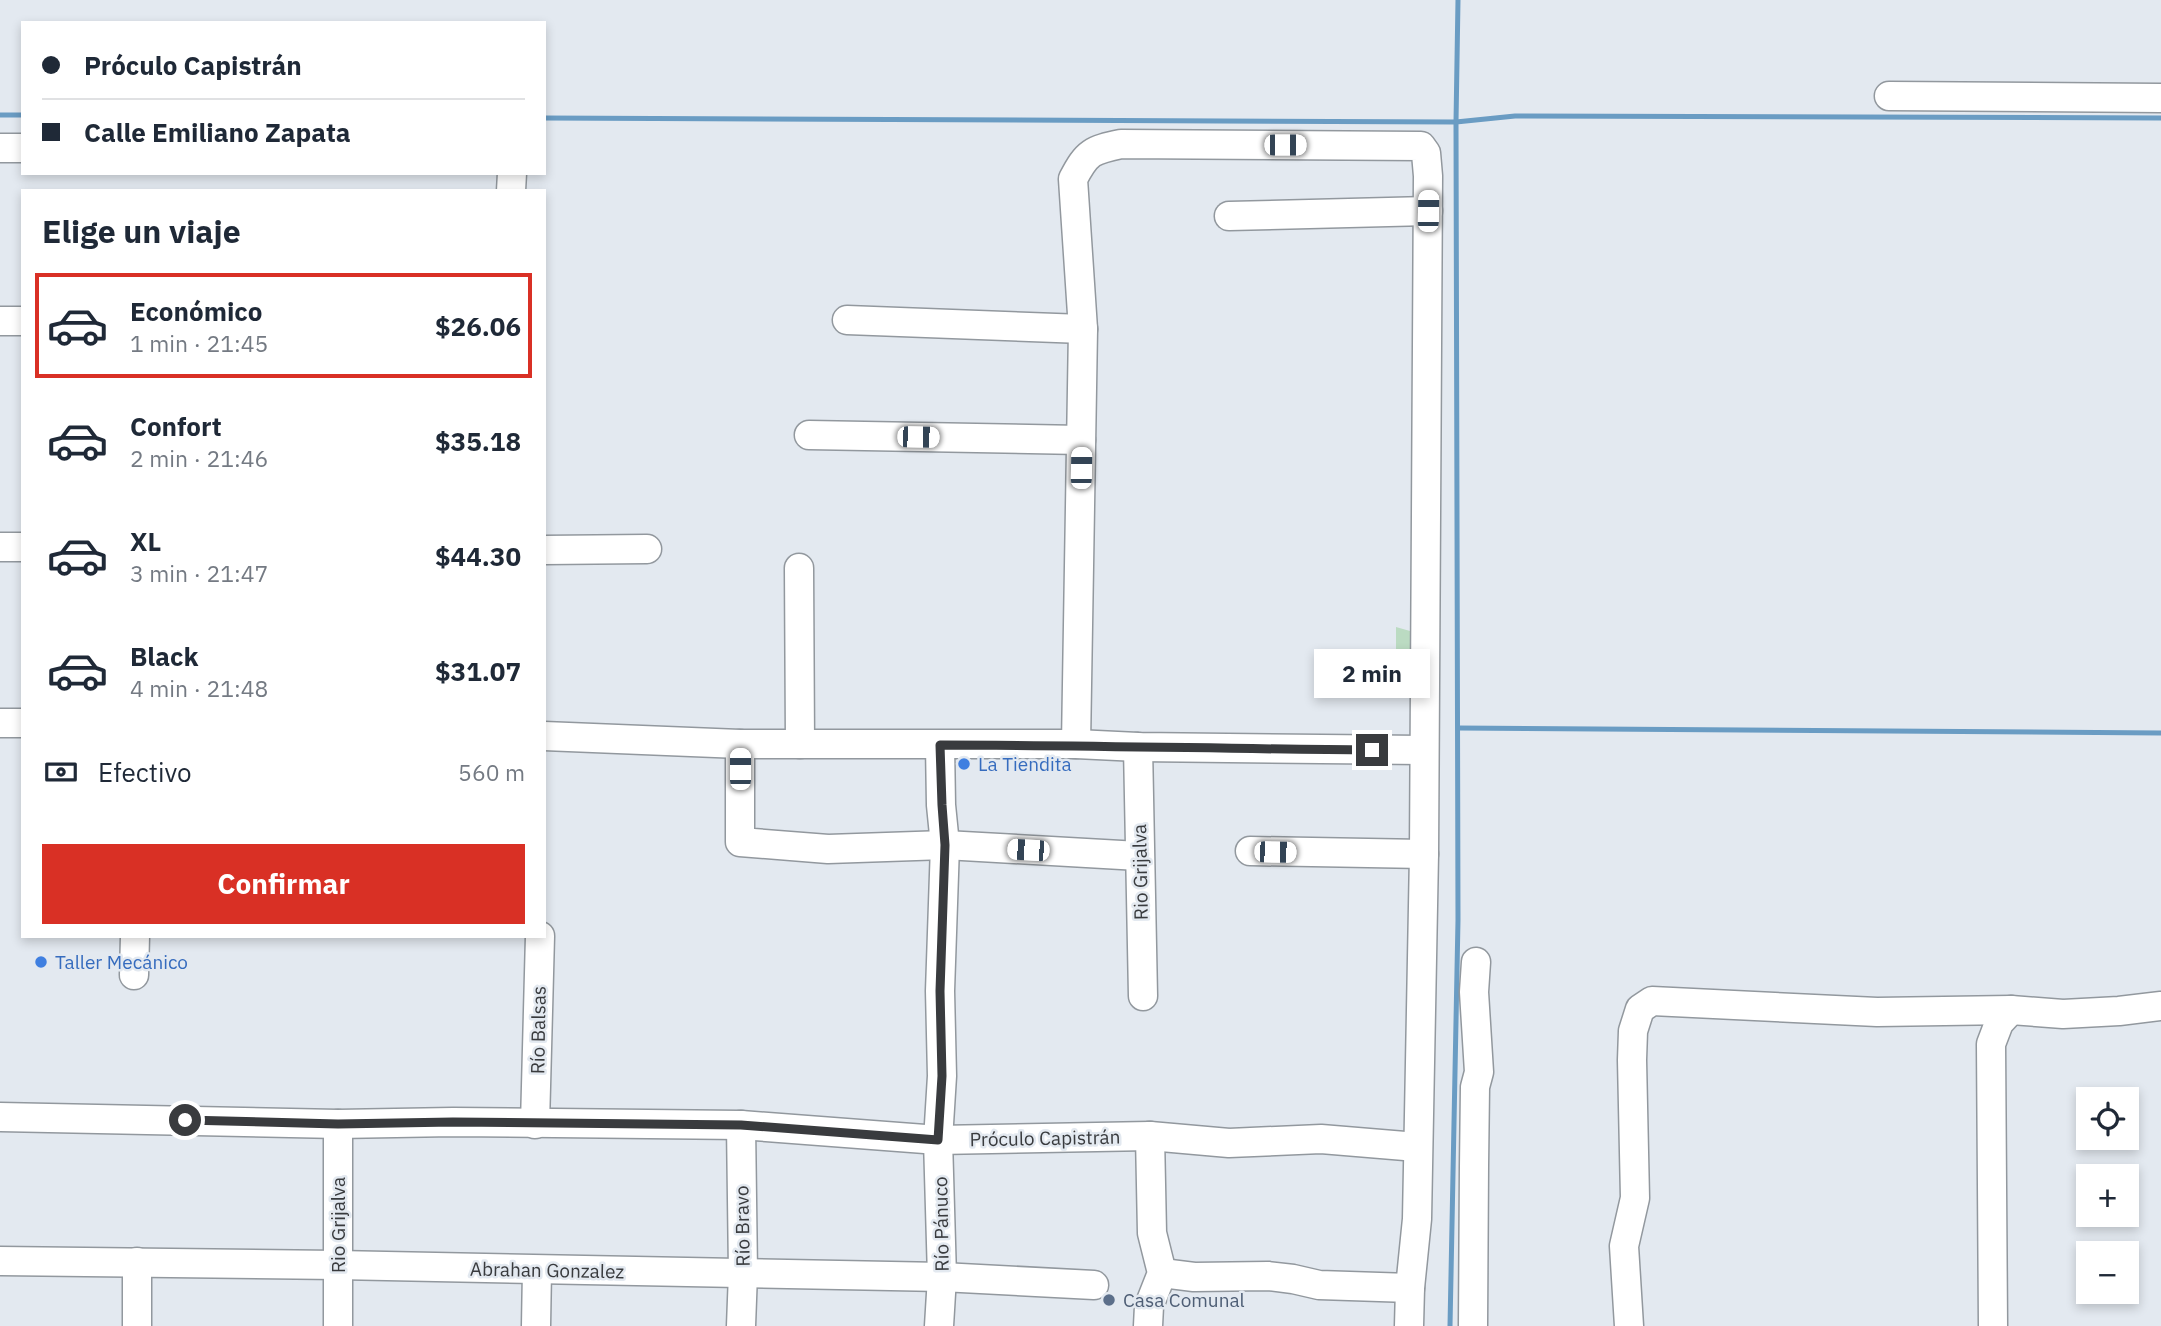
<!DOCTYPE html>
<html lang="es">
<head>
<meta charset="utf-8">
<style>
  body { margin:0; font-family:"IBM Plex Sans",sans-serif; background:#f6f6f7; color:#1f2937; height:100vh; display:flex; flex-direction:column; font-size:26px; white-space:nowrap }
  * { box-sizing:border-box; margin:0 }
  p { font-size:23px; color:#747a83 }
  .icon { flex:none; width:38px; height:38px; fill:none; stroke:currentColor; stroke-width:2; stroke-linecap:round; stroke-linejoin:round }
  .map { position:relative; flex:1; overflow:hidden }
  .details { position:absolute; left:21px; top:189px; width:525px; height:749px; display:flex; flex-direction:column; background:#fff; border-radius:0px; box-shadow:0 4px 10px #0003 }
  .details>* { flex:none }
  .banner { position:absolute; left:21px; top:21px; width:525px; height:154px; border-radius:0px; box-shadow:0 4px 10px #0003; display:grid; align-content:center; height:154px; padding:0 21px; background:#fff }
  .controls { position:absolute; left:2076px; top:1087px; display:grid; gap:14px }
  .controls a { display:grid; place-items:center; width:63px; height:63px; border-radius:0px; background:#fff; box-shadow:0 4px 10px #0003; font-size:35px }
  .end { position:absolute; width:32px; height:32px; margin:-16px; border:9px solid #393b3e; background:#fff; box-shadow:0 0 0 4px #fff }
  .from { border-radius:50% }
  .bubble { position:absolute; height:49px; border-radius:0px; background:#fff; box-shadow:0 4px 10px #0003; font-size:23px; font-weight:800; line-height:49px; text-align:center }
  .car { position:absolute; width:21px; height:42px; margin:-21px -10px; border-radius:9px; box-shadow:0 0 5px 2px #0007; background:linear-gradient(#fff 24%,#345 0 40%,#fff 0 76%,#345 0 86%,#fff 0) }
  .banner b { display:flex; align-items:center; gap:24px; height:66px; font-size:26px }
  .banner b+b { border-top:2px solid #e0e1e3 }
  .banner i { width:18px; height:18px; background:#1f2937 }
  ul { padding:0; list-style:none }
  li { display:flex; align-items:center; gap:21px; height:105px; margin:0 14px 10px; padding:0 7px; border:4px solid transparent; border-radius:0px }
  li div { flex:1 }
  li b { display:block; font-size:26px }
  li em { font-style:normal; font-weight:800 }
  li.selected { border-color:#d93025 }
  li>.icon { width:63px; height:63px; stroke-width:1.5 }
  h2 { padding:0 21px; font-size:32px; line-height:84px }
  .pay { display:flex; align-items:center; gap:18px; height:77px; padding:0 21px; font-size:26px }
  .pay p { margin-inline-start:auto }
  .button { display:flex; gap:14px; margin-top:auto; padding:14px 21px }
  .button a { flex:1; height:80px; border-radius:0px; background:#d93025; color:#fff; font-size:28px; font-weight:800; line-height:80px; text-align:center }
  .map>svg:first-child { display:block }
  .green { fill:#bbdbc2 }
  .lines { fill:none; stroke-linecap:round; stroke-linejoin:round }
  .stream { stroke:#6a9cc3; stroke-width:5 }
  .minor-casing { stroke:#92989e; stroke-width:31 }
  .minor { stroke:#fff; stroke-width:28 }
  .route { stroke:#393b3e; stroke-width:9 }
  .shop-dot { fill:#3f7fe0; stroke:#e3e9f0; stroke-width:2.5 }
  .service-dot { fill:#5c6f8a; stroke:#e3e9f0; stroke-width:2.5 }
  .labels { text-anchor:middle; stroke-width:5; stroke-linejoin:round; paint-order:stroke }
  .shop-label { font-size:19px; fill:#366cbe; stroke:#e3e9f0; text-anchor:start }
  .street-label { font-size:19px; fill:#393b3e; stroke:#e3e9f0 }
  .service-label { font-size:19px; fill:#4e5e75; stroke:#e3e9f0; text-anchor:start }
</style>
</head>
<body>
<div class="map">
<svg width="2161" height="1326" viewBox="0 0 2161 1326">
  <rect width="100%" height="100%" fill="#e3e9f0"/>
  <polygon class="green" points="1396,627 1410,631 1410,669 1396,668"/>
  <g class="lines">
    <g class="stream">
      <polyline points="0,115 23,115"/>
      <polyline points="544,118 1456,122 1515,116 2161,118"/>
      <polyline points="1458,728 2161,733"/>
      <polyline points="1450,1326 1458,920 1456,122 1458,0"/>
    </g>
    <defs>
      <g id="minor">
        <polyline points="1889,96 2161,98"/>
        <polyline points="0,148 23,148"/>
        <polyline points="511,191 512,173"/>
        <polyline points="1229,216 1428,211"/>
        <polyline points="847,320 1083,329"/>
        <polyline points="0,321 23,321"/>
        <polyline points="809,435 1081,440"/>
        <polyline points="0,547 23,547"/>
        <polyline points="544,550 647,549"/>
        <polyline points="799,568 800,744"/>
        <polyline points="0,723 23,723"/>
        <polyline points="544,736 740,744 1076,744 1138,747 1424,750"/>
        <polyline points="740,744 740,842 828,849 945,845 1139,856"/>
        <path d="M1076,744L1083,329L1073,179C1087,152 1092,150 1121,144L1421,146L1426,153L1428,176L1424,854L1417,1219L1410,1288L1409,1326"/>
        <polyline points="1138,747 1143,996"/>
        <polyline points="1250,851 1424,854"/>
        <polyline points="134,975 135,936"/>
        <polyline points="0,1117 338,1124 453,1122 741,1125 938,1140 1150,1136 1229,1143 1321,1139 1417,1147"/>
        <polyline points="535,1124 540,936"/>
        <polyline points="0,1261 337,1265 942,1277 1094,1285"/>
        <polyline points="137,1262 137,1326"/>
        <polyline points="1162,1273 1194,1277 1268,1276 1293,1279 1319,1285 1410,1288"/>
        <polyline points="338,1326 338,1124"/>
        <polyline points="536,1326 537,1270"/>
        <polyline points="741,1326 743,1273 741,1125"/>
        <polyline points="939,1326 942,1277 938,1140 942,1076 940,991 945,845 941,805 940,745"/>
        <polyline points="1148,1326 1149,1306 1162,1273 1152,1233 1150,1136"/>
        <polyline points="1473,1326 1474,1166 1475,1087 1479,1072 1474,992 1476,962"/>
        <polyline points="1629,1326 1624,1246 1635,1198 1632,1060 1633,1031 1640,1009 1652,1001 1877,1012 2011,1010 2063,1014 2119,1011 2161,1006"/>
        <polyline points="1993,1326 1991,1044 1999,1023 2011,1010"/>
      </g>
    </defs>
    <use href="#minor" class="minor-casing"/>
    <use href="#minor" class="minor"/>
  </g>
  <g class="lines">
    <path class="route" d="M185,1120L338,1124L453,1122L741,1125L938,1140L942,1076L940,991L945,845L942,805L940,745C1084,745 1228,749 1372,750"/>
  </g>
  <g class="shop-dot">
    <circle cx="964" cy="764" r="7"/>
    <circle cx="41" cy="962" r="7"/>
  </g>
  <circle class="service-dot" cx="1109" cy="1300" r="7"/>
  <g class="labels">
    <g class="shop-label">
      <text x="978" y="771">La Tiendita</text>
      <text x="55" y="969">Taller Mecánico</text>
    </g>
    <g class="street-label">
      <text transform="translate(1140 872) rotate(-91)" y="7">Rio Grijalva</text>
      <text transform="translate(538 1030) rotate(-89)" y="7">Río Balsas</text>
      <text transform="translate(1045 1138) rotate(-1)" y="7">Próculo Capistrán</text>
      <text transform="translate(941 1224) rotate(-91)" y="7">Río Pánuco</text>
      <text transform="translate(338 1225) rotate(-90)" y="7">Rio Grijalva</text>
      <text transform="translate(742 1226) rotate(-91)" y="7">Río Bravo</text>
      <text transform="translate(547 1270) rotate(1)" y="7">Abrahan Gonzalez</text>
    </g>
    <g class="service-label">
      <text x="1123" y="1307">Casa Comunal</text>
    </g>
  </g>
</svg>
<div class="controls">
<a><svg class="icon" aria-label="locate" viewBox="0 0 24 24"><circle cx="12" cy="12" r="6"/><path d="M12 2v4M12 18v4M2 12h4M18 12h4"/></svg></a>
<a>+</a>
<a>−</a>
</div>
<i class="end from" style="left:185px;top:1120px"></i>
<i class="end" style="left:1372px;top:750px"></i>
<div class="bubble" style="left:1314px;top:649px;width:116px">2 min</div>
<i class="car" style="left:1285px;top:145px;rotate:90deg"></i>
<i class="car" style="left:1428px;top:211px;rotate:1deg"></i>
<i class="car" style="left:918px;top:437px;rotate:91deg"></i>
<i class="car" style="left:1081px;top:468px;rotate:1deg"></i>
<i class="car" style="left:740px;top:769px;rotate:0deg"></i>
<i class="car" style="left:1028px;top:850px;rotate:273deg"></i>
<i class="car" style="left:1275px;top:852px;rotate:91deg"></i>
<div class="banner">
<b><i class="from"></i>Próculo Capistrán</b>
<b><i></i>Calle Emiliano Zapata</b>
</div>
<section class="details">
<h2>Elige un viaje</h2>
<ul>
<li class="selected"><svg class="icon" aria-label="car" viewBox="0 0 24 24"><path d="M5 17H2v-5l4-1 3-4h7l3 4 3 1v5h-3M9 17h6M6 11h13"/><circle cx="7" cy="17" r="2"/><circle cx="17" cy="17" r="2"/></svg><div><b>Económico</b><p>1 min · 21:45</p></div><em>$26.06</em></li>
<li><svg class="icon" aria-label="car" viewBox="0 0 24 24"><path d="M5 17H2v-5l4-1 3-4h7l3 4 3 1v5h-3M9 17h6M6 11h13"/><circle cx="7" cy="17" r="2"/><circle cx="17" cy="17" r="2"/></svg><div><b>Confort</b><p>2 min · 21:46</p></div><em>$35.18</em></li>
<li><svg class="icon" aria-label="car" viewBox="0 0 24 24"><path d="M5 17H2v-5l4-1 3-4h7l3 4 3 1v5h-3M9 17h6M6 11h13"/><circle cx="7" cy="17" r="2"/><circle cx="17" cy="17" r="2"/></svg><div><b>XL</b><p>3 min · 21:47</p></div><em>$44.30</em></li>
<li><svg class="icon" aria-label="car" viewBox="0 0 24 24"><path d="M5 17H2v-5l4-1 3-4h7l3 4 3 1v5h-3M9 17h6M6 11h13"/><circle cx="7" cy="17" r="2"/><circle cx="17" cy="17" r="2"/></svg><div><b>Black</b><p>4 min · 21:48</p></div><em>$31.07</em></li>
</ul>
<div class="pay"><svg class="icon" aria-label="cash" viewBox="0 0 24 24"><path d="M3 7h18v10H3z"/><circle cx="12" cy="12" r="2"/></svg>Efectivo<p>560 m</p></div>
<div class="button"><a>Confirmar</a></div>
</section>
</div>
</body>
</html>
